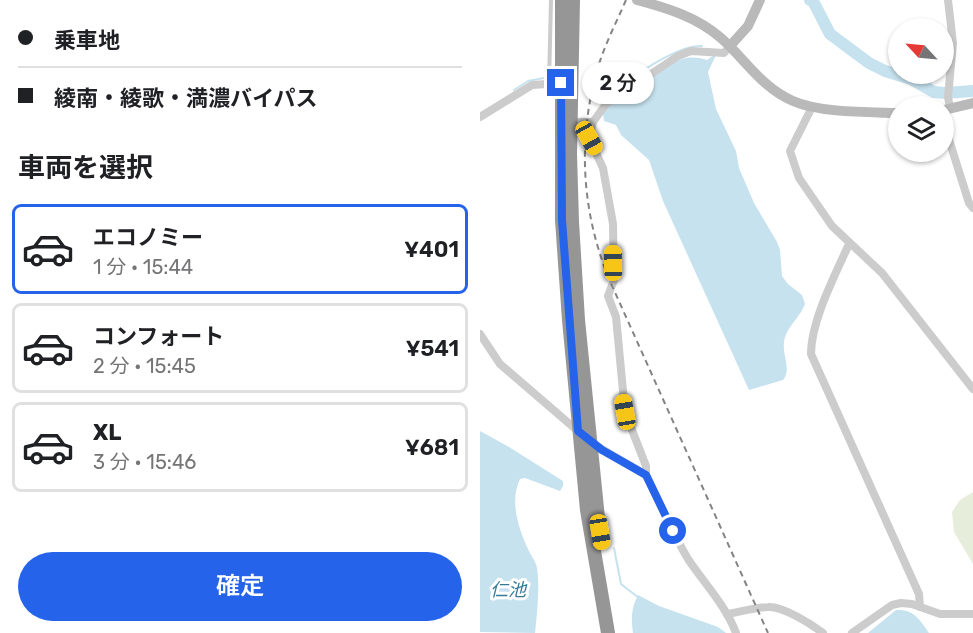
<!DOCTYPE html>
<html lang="ja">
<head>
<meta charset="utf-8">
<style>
  body { margin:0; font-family:Rubik,"Noto Sans JP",sans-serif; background:#f6f6f6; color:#202124; height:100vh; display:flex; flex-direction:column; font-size:22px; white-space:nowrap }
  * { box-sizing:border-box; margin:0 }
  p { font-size:20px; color:#757577 }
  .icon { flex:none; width:33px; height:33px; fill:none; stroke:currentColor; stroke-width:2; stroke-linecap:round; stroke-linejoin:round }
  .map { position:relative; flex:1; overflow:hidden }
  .panel { display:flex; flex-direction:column; background:#fff; width:480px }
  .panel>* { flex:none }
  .banner { display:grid; align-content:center; height:132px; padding:0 18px; background:#fff }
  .needle { width:39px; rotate:296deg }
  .controls { position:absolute; left:408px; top:18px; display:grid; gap:12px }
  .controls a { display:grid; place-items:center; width:66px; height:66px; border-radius:50%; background:#fff; box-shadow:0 2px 4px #0004; font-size:30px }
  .end { position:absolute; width:27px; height:27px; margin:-14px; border:8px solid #2563eb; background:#fff; box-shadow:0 0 0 3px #fff }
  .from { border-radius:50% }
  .bubble { position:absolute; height:42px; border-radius:21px; background:#fff; box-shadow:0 2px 4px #0004; font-size:20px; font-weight:600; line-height:42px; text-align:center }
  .car { position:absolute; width:18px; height:36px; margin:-18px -9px; border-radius:8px; box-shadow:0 0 4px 2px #0007; background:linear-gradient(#f5c518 24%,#345 0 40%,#f5c518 0 76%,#345 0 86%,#f5c518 0) }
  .banner b { display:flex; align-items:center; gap:21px; height:57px; font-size:22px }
  .banner b+b { border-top:2px solid #e0e0e0 }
  .banner i { width:15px; height:15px; background:#202124 }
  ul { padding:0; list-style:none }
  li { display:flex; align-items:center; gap:18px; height:90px; margin:0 12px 9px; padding:0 6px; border:3px solid #e0e0e0; border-radius:9px }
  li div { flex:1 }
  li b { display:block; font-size:22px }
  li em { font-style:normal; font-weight:600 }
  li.on { border-color:#2563eb }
  li>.icon { width:54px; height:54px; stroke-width:1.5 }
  h2 { padding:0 18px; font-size:27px; line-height:72px }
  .action { display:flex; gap:12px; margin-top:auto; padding:12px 18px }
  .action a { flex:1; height:69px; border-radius:36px; background:#2563eb; color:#fff; font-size:24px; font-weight:600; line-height:69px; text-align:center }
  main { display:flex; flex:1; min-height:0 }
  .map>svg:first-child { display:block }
  .green { fill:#e6eddb }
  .water { fill:#c6e2ef }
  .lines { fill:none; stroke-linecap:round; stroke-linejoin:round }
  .stream { stroke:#c6e2ef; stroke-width:2 }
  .river { stroke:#c6e2ef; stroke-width:12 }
  .lane { stroke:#ccc; stroke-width:4 }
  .street { stroke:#ccc; stroke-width:8 }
  .secondary { stroke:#b9b9b9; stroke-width:10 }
  .highway { stroke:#969696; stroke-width:14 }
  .rail { stroke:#848484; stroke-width:2; stroke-dasharray:6 4.5; stroke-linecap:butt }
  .route { stroke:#2563eb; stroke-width:8 }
  .labels { text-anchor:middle; stroke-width:6; stroke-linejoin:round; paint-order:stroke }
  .water-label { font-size:18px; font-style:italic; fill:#367998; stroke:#fff }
</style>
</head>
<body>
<main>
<section class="panel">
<div class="banner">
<b><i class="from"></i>乗車地</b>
<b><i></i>綾南・綾歌・満濃バイパス</b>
</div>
<h2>車両を選択</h2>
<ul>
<li class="on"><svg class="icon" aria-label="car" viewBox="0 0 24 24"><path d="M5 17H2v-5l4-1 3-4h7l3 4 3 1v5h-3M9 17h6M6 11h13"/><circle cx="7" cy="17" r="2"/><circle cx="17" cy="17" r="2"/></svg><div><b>エコノミー</b><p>1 分 · 15:44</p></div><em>¥401</em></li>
<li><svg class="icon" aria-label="car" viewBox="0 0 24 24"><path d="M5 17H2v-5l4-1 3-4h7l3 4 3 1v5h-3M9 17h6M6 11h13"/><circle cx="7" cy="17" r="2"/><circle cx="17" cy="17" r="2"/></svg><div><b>コンフォート</b><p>2 分 · 15:45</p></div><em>¥541</em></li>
<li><svg class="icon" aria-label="car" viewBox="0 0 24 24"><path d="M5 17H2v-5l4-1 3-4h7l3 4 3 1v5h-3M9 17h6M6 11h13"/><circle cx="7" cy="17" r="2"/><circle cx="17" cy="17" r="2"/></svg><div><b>XL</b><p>3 分 · 15:46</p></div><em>¥681</em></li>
</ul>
<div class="action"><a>確定</a></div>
</section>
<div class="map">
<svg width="493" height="633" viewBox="0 0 493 633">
  <rect width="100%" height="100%" fill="#fff"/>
  <polygon class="green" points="493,492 493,564 474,532 472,512 480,500"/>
  <g class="water">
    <path d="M237,53L228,72L236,109L256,151L259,168L274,203L297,242L300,250L302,276L308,284L322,295L325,304C320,318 306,327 304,342C302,355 312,370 303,380L269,390L183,201L169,160L141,135L136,125L124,121L123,114L125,109L192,63C205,57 213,56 227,60Z"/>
    <path d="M0,431L29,447L83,481V486L80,491L45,478L40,479C29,502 39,530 49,551C52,557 56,562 57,568C60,585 57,615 55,633L0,632Z"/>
    <path d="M158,595L179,606L238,627L246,633H153C151,618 151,609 158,595Z"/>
    <path d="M416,610C434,609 440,620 449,633H388Z"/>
  </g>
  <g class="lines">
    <g class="stream">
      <polyline points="34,90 48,81 64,78"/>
      <path d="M117,97L123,99C145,82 195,45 222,46"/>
      <polyline points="134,548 141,584 159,598"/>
    </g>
    <polyline class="river" points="330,0 333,1 350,34 389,63 405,71 431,79 454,92 465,93 493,91"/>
    <polyline class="lane" points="69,83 71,0"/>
    <g class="street">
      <polyline points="468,0 473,43 468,97 470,108"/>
      <polyline points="332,107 310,151 319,178 352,226 402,273 493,389"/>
      <polyline points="0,117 52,85 81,83"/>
      <polyline points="91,122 113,122 126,104 198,56 211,51 244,53 250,46"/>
      <path d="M113,122L109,138L123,168L133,224L134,280L128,296L136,317L145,412L166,466V475C180,503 192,532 208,559C224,583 246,606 256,633"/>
      <polyline points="464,124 489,203 493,208"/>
      <path d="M369,244C355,275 331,321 331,354L439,594L440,607"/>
      <polyline points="0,334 20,364 99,432"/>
      <polyline points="110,442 166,475"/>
      <path d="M247,614C259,612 277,607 288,607C303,606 331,624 343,633"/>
      <polyline points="372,633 412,605 421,603 432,604 460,614 493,614"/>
    </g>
    <g class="secondary">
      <path d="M157,0C187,8 217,17 241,38C265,59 282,88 313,101C340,113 389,112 418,113"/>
      <polyline points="250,46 268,26 280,0"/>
      <polyline points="464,110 493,103"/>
    </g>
    <g class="highway">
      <polyline points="82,0 82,220 89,320 107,510 128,633"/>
      <polyline points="93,0 90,154 92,222 98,320 119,528"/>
    </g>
    <path class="rail" d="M146,0C137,21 126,42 119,64C97,136 101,210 129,279L288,633"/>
  </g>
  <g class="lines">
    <polyline class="route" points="81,83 82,220 98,431 122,450 166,475 193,531"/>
  </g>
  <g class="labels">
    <g class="water-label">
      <text x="28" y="596">仁池</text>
    </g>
  </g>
</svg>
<div class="controls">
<a><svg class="needle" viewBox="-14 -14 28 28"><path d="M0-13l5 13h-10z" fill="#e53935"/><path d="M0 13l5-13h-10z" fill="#757577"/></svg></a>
<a><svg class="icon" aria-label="layers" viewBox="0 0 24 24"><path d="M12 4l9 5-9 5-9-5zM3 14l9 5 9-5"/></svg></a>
</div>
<i class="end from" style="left:193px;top:531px"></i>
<i class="end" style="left:81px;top:83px"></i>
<div class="bubble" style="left:102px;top:62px;width:72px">2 分</div>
<i class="car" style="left:109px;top:138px;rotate:151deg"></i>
<i class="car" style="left:133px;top:263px;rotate:359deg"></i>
<i class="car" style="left:145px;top:412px;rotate:350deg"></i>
<i class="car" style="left:120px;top:532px;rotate:171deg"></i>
</div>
</main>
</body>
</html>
